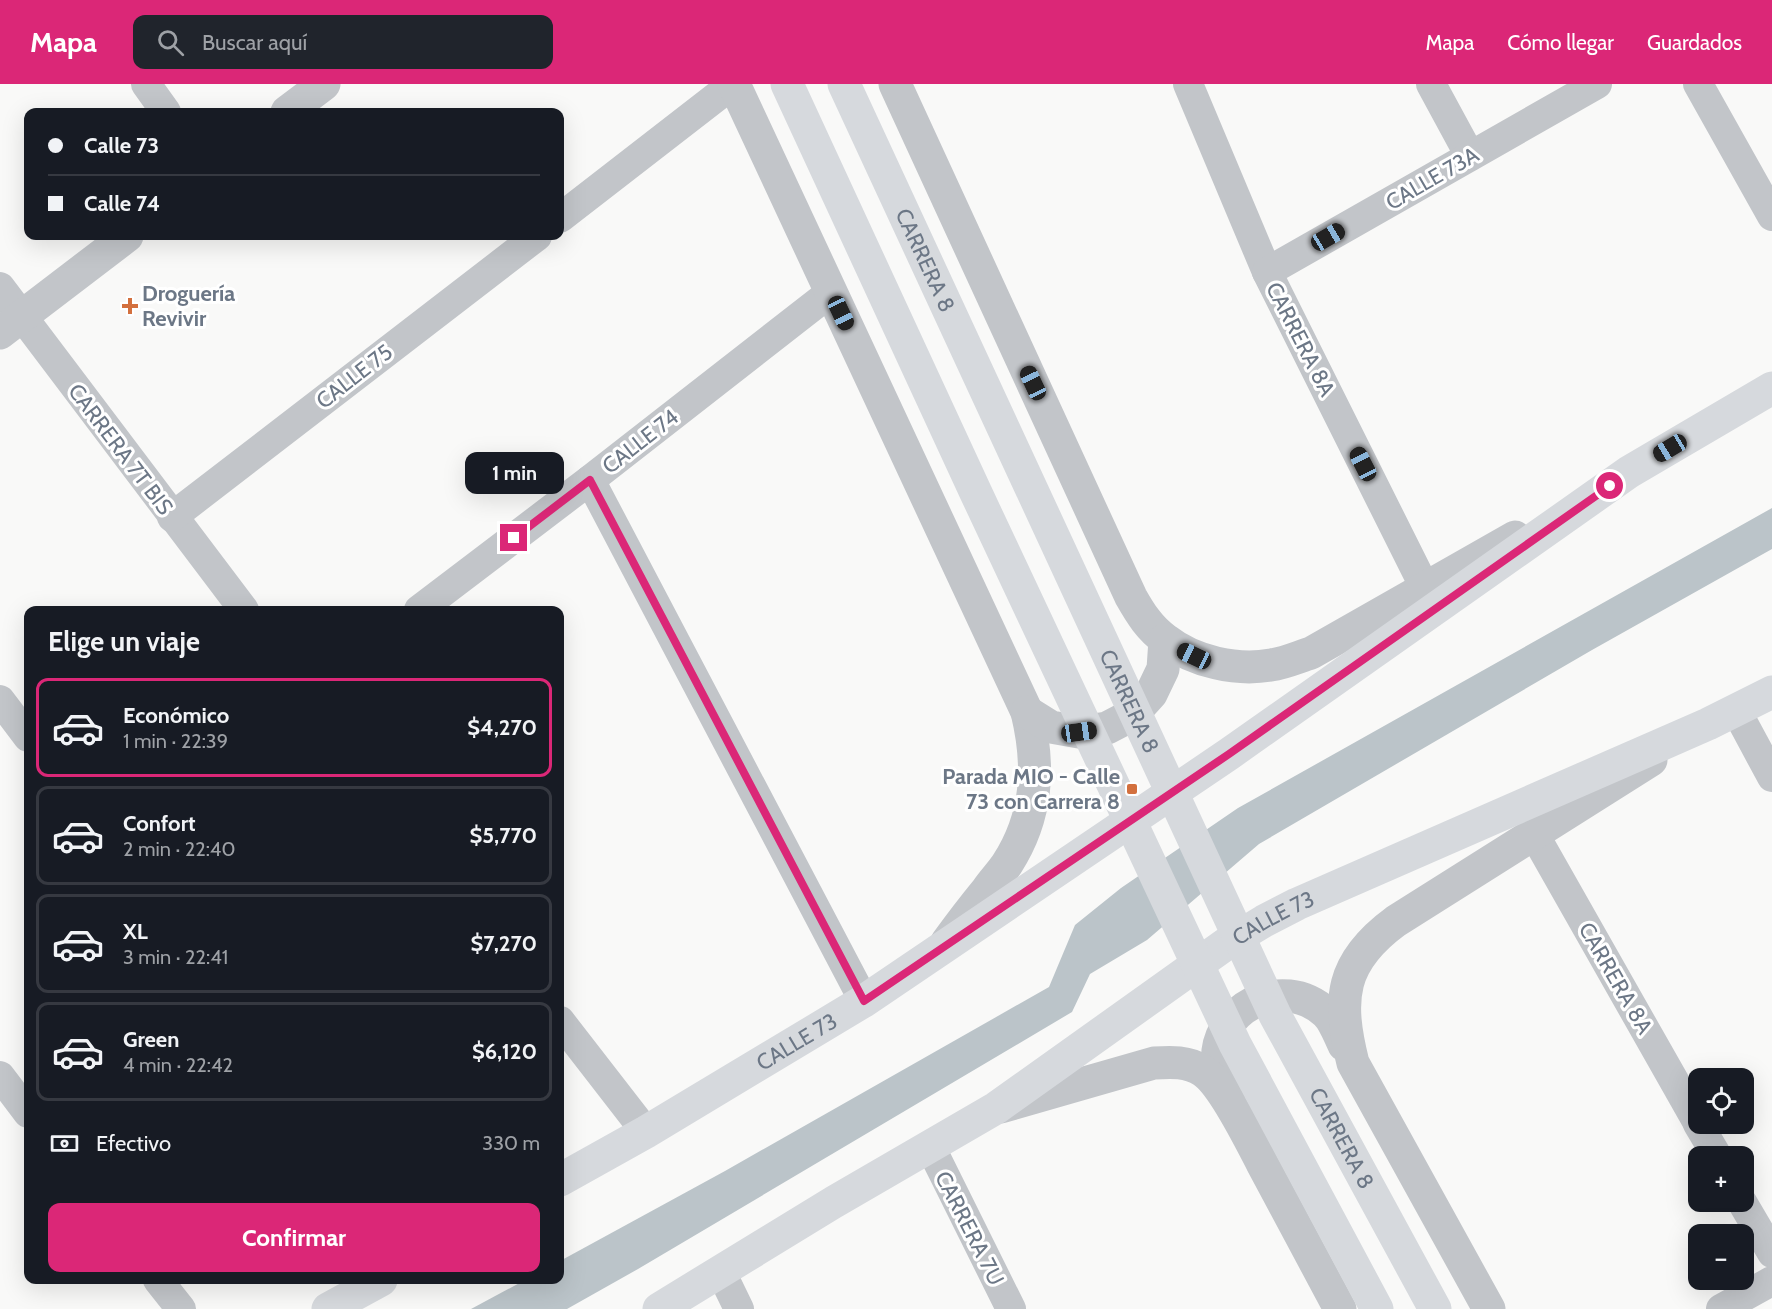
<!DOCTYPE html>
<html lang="es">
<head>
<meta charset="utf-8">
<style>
  body { margin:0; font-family:Cabin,sans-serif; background:#20242c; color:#f1f3f6; height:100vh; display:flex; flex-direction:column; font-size:22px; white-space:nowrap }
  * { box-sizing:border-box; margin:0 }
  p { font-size:20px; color:#9ea1a6 }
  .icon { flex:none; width:33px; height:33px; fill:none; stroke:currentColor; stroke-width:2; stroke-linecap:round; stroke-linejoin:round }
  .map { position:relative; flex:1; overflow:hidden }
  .sheet { position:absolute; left:24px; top:522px; width:540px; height:678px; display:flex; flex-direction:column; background:#171b24; border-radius:12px; box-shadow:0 6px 24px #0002 }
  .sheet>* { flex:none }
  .banner { position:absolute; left:24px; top:24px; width:540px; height:132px; border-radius:12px; box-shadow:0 6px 24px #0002; display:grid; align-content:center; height:132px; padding:0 24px; background:#171b24 }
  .tools { position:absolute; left:1688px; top:984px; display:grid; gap:12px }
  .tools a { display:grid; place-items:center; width:66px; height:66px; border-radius:12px; background:#171b24; box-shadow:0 6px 24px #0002; font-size:30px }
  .end { position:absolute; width:27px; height:27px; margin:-14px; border:8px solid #db2777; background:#fff; box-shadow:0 0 0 3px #fff }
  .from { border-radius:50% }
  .bubble { position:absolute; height:42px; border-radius:12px; background:#171b24; box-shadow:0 6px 24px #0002; font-size:20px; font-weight:700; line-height:42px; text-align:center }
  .car { position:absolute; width:18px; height:36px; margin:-18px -9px; border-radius:8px; box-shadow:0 0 4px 2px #0007; background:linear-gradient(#222 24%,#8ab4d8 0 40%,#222 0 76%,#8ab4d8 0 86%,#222 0) }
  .banner b { display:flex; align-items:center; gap:21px; height:57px; font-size:22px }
  .banner b+b { border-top:2px solid #363941 }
  .banner i { width:15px; height:15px; background:#f1f3f6 }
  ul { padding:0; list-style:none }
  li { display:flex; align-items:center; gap:18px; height:99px; margin:0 12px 9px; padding:0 12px; border:3px solid #363941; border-radius:12px }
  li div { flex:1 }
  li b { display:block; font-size:22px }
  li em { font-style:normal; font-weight:700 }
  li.current { border-color:#db2777 }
  li>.icon { width:54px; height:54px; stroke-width:1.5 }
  h2 { padding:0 24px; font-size:27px; line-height:72px }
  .pay { display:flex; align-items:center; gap:15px; height:66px; padding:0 24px; font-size:22px }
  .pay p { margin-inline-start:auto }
  .button { display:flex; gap:12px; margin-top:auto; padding:12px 24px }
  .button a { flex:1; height:69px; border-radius:12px; background:#db2777; color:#fff; font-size:24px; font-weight:700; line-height:69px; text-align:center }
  header { display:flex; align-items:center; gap:36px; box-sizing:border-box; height:84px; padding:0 30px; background:#db2777; color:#fff }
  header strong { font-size:28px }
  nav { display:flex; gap:33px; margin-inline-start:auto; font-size:21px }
  .search { width:420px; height:54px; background:#20242c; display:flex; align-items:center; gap:15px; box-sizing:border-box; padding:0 21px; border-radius:12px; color:#9ea1a6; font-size:22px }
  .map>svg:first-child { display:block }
  .water { fill:#bbc4c9 }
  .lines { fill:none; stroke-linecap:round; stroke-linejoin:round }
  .minor { stroke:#c2c5c9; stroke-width:30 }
  .tertiary { stroke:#c2c5c9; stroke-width:33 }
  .secondary { stroke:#d6d9dd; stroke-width:33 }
  .primary { stroke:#d6d9dd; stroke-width:33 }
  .route { stroke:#db2777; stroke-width:8 }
  .poi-dot { fill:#d3703e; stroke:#fff; stroke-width:2 }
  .labels { text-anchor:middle; stroke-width:6; stroke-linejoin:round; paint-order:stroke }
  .street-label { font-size:22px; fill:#6c7786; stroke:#fff }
  .poi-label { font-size:22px; font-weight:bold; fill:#6c7786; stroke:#fff; text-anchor:start }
</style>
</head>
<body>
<header>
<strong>Mapa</strong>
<div class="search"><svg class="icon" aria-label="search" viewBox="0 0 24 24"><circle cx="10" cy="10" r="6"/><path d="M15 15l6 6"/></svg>Buscar aquí</div>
<nav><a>Mapa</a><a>Cómo llegar</a><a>Guardados</a></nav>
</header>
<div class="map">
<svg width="1772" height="1225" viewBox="0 0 1772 1225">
  <rect width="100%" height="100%" fill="#f9f9f8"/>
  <polygon class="water" points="1772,424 1772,465 1592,566 1259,760 1147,856 1090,890 1072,928 638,1185 567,1225 471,1225 525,1196 560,1196 560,1177 725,1087 1049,903 1075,841 1121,804 1238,724"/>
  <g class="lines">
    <g class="minor">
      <polyline points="146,0 166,28"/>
      <polyline points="1188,0 1267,188 1425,504"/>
      <polyline points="1431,0 1470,72"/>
      <polyline points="1698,0 1772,132"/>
      <polyline points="560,134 733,0"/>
      <polyline points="1267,188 1597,0"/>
      <polyline points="0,203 244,526"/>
      <polyline points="590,396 864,917"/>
      <polyline points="172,433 537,152"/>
      <polyline points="419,526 590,396 831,208"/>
      <polyline points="0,616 28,653"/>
      <polyline points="1736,626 1772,693"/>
      <polyline points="1534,750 1698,1039"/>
      <polyline points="560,937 646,1048"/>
      <polyline points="0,992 28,1029"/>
      <polyline points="1698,1040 1717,1072"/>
      <polyline points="930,1062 1011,1225"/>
      <polyline points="1742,1118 1772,1169"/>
      <polyline points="721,1188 739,1225"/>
      <polyline points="158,1196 181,1225"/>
      <polyline points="1721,1225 1772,1197"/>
    </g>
    <g class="tertiary">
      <path d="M734,0L1027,628C1040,682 1038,732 1007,780C1001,789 993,797 987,806C973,823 960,840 947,858"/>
      <path d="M895,0L1131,513C1140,529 1150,545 1166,556C1194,578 1237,587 1271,581C1285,579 1298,573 1311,569L1515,453"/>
      <polyline points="287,28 324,0"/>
      <polyline points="0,249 127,152"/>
      <polyline points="1027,628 1051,643 1079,648 1107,644 1132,631 1151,610 1163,585 1165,556"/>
      <path d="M1229,1011C1225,1003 1220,993 1218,985C1210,925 1282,888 1326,929C1334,936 1339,951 1344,961"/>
      <path d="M1001,1023L1154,979C1171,978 1188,977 1203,987C1223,1000 1250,1056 1262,1079C1288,1128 1314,1176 1340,1225"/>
      <path d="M1489,1225L1353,979C1337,915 1340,878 1396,837L1651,676"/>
    </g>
    <g class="secondary">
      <path id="s1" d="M560,1096L646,1048L864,917L1229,670L1629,388L1772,304"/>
      <polyline points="328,1225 381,1196"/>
      <path id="s2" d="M659,1225L834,1118L996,1024L1226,860L1264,837L1297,820L1708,640L1772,608"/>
    </g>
    <g class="primary">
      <polyline points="787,0 976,409 1235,960 1377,1225"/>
      <path id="s3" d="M844,0L1275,931L1435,1225"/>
    </g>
  </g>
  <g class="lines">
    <polyline class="route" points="514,454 590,396 864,917 1229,670 1610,402"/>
  </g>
  <g class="poi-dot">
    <path d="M127 213h6v6h6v6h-6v6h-6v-6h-6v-6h6z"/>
    <rect x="1126" y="699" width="12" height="12" rx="3"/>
  </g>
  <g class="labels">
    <g class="street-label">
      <text transform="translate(1432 94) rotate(-30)" y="8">CALLE 73A</text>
      <text dy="8" stroke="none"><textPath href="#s3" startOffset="194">CARRERA 8</textPath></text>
      <text transform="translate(1301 255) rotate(63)" y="8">CARRERA 8A</text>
      <text transform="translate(354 292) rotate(-38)" y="8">CALLE 75</text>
      <text transform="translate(640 357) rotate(-38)" y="8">CALLE 74</text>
      <text transform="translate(121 365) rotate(53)" y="8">CARRERA 7T BIS</text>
      <text dy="8" stroke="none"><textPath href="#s3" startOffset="680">CARRERA 8</textPath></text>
      <text dy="8" stroke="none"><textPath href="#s2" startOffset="729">CALLE 73</textPath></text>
      <text transform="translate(1616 894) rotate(60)" y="8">CARRERA 8A</text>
      <text dy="8" stroke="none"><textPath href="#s1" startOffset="274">CALLE 73</textPath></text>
      <text dy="8" stroke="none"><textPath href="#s3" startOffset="1166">CARRERA 8</textPath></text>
      <text transform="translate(970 1144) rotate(63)" y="8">CARRERA 7U</text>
    </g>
    <g class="poi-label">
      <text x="142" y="217">Droguería<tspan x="142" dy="25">Revivir</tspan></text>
      <text x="1120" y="700" text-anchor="end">Parada MIO - Calle<tspan x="1120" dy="25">73 con Carrera 8</tspan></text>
    </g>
  </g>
</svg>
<div class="tools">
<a><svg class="icon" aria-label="locate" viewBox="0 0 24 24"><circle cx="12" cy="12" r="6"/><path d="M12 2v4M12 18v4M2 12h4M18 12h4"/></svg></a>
<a>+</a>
<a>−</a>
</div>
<i class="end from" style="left:1610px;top:402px"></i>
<i class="end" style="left:514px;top:454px"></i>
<div class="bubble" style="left:465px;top:368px;width:99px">1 min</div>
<i class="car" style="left:1328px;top:153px;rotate:60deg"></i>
<i class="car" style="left:841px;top:229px;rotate:155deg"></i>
<i class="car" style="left:1033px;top:299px;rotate:335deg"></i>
<i class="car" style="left:1670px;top:364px;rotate:239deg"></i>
<i class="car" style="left:1363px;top:380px;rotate:333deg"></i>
<i class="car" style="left:1194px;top:572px;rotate:295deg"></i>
<i class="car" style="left:1079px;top:648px;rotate:82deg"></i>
<div class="banner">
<b><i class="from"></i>Calle 73</b>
<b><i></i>Calle 74</b>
</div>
<section class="sheet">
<h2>Elige un viaje</h2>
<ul>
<li class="current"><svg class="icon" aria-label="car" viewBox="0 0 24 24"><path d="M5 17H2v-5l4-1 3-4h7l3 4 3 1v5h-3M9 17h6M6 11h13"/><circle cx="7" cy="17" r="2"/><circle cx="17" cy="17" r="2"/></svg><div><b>Económico</b><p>1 min · 22:39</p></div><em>$4,270</em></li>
<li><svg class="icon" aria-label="car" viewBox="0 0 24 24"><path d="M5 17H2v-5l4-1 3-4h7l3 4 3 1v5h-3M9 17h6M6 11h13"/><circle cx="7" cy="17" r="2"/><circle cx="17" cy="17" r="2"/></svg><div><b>Confort</b><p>2 min · 22:40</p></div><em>$5,770</em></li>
<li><svg class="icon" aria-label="car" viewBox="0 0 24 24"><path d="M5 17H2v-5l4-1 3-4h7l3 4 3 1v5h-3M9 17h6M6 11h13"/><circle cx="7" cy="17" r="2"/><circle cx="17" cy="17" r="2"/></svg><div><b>XL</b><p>3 min · 22:41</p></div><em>$7,270</em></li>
<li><svg class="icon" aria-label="car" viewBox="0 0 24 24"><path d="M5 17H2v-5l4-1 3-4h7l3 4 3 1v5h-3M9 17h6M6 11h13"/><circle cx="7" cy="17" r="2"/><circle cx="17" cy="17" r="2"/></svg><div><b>Green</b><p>4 min · 22:42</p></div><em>$6,120</em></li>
</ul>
<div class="pay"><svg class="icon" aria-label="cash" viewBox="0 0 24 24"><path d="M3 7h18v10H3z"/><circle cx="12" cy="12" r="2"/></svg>Efectivo<p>330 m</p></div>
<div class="button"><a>Confirmar</a></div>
</section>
</div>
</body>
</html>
